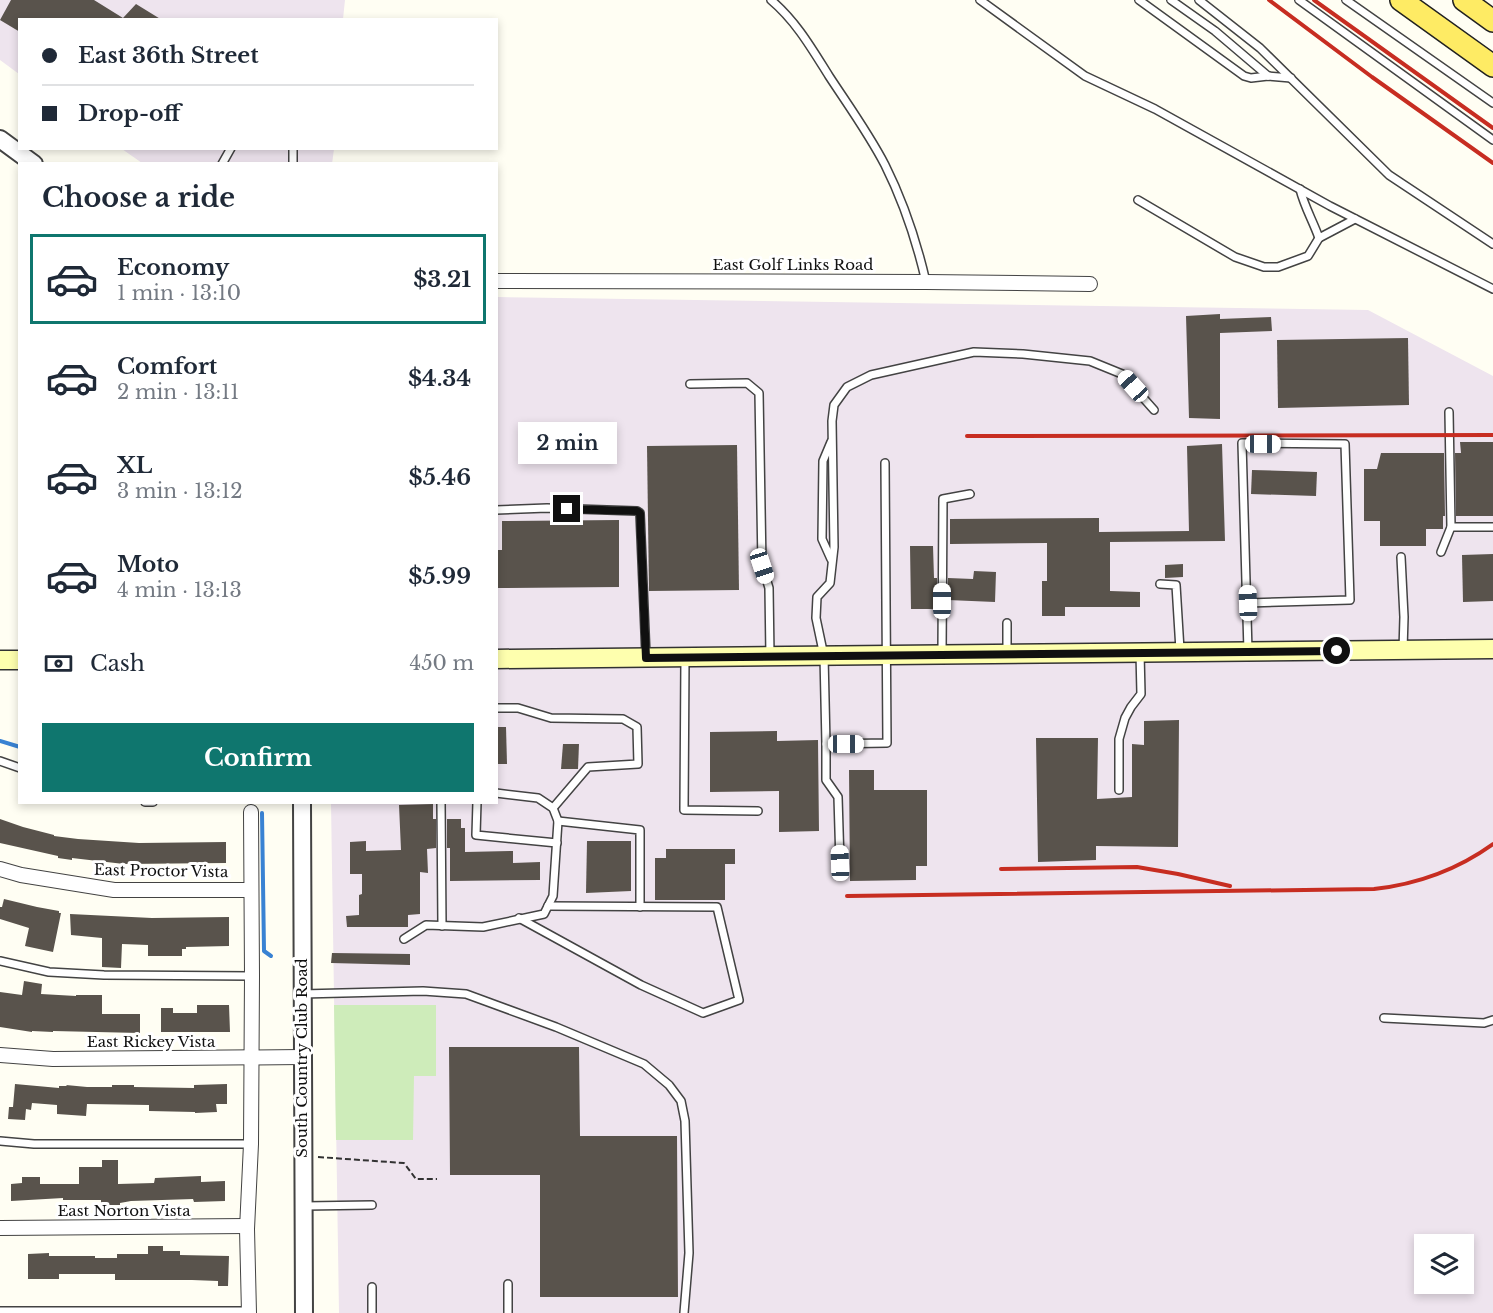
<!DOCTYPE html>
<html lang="en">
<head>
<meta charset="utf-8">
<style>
  body { margin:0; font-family:"Libre Baskerville",serif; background:#f6f6f7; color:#1f2937; height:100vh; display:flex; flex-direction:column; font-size:22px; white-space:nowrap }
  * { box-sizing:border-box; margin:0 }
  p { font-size:20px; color:#747a83 }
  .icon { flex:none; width:33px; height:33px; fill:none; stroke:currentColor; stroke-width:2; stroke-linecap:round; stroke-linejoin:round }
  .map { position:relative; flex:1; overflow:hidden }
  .side { position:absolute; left:18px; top:162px; width:480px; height:642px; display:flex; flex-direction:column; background:#fff; border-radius:0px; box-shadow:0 3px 9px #0003 }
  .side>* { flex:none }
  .hud { position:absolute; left:18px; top:18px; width:480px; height:132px; border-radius:0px; box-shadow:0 3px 9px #0003; display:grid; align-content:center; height:132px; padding:0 24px; background:#fff }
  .tools { position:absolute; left:1414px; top:1234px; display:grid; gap:12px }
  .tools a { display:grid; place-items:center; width:60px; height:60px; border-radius:0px; background:#fff; box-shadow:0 3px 9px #0003; font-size:30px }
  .end { position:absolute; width:27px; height:27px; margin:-14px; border:8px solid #101010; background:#fff; box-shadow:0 0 0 3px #fff }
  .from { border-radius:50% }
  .bubble { position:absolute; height:42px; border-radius:0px; background:#fff; box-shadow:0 3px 9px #0003; font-size:20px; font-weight:700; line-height:42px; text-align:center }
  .car { position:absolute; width:18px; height:36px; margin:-18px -9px; border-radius:8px; box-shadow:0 0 4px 2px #0007; background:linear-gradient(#fff 24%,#345 0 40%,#fff 0 76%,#345 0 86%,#fff 0) }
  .hud b { display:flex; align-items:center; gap:21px; height:57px; font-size:22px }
  .hud b+b { border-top:2px solid #e0e1e3 }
  .hud i { width:15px; height:15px; background:#1f2937 }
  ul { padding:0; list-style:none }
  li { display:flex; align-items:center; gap:18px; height:90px; margin:0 12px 9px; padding:0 12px; border:3px solid transparent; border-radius:0px }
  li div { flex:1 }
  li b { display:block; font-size:22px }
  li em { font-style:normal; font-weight:700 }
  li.selected { border-color:#0f766e }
  li>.icon { width:54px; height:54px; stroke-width:1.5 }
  h2 { padding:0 24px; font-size:27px; line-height:72px }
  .pay { display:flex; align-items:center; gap:15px; height:66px; padding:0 24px; font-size:22px }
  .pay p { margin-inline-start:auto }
  .cta { display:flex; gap:12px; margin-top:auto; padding:12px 24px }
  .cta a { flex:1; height:69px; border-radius:0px; background:#0f766e; color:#fff; font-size:24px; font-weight:700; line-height:69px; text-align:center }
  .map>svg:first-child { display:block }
  .industrial { fill:#eee4ee; fill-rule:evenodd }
  .green { fill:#ceecba }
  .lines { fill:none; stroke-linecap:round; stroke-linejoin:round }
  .stream { stroke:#3982d3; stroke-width:4 }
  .building { fill:#59534c }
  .service-casing { stroke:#434343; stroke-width:10 }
  .minor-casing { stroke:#434343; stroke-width:16 }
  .tertiary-casing { stroke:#434343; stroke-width:20 }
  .secondary-casing { stroke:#323232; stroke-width:21 }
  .primary-casing { stroke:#212121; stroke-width:24 }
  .path { stroke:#323232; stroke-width:2; stroke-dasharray:6 3; stroke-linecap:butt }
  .service { stroke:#fff; stroke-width:7 }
  .minor { stroke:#fff; stroke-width:14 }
  .tertiary { stroke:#fff; stroke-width:16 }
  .secondary { stroke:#feffae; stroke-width:18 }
  .primary { stroke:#feeb64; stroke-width:21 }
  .rail { stroke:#c72d21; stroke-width:4 }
  .route { stroke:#101010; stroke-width:8 }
  .labels { text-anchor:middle; stroke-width:6; stroke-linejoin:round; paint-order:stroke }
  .street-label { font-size:15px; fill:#101010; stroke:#fff }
</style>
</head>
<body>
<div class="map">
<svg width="1493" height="1313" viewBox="0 0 1493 1313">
  <rect width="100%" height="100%" fill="#fffef3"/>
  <g class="industrial">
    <polygon points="0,0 345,0 343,19 20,20 19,74 0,60"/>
    <polygon points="122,149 334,149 332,164 142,163"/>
    <path d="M497,297L1368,310L1493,376V1313H339L331,803L496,802ZM1425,1245H1464V1284H1425Z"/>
  </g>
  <polygon class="green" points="334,1005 436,1005 436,1076 414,1076 413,1140 336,1140"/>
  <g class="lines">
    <g class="stream">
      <polyline points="0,741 20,747"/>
      <polyline points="262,813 264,951 271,956"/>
    </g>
  </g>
  <g class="building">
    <polygon points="11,0 94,0 123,18 136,4 162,20 20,20 20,32 0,20"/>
    <polygon points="1220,314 1220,319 1271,317 1272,331 1220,333 1220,419 1189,418 1186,316"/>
    <polygon points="1408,338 1409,405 1278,408 1277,340"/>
    <polygon points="1460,442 1493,442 1493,516 1456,516 1455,453 1461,453"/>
    <polygon points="1222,444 1225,541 1110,542 1110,591 1140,592 1140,607 1065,607 1065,616 1042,616 1042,581 1047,581 1047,543 950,544 950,519 1099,518 1099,532 1189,531 1187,446"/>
    <polygon points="737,445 739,590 649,591 647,446"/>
    <polygon points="1381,453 1444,453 1445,516 1443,516 1443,529 1426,529 1426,546 1380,546 1380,521 1364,521 1364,469 1377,469"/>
    <polygon points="1252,470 1317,472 1316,496 1251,494"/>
    <polygon points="619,520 619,587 496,588 496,550 502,550 502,521"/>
    <polygon points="910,546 933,546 934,578 937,578 937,600 934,600 935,609 911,609"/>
    <polygon points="1493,554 1493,601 1463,602 1462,555"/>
    <polygon points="1183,564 1183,577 1165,578 1165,565"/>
    <polygon points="974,571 996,572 995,602 948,600 948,578 973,579"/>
    <polygon points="1179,720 1178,847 1096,846 1096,860 1038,862 1036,738 1098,738 1097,799 1132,797 1132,744 1144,745 1144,721"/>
    <polygon points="496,727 506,727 507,764 496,764"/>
    <polygon points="777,731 777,741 818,740 819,831 779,832 779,791 710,792 710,732"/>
    <polygon points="563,744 579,744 578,769 561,769"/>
    <polygon points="849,770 874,770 874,790 927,790 927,866 916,866 916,880 850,881"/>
    <polygon points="433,804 433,819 436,819 436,848 427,849 428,873 420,872 420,914 408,915 408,927 347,927 346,916 359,915 359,895 362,894 362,874 350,874 350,842 366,841 366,851 401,850 399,805"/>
    <polygon points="0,819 23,827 54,835 54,836 78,839 139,843 226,842 226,863 124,864 72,858 72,860 58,858 58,856 0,843"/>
    <polygon points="447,819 461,819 461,828 465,828 465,852 513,851 513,863 540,862 540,880 450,881 450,848 447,848"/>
    <polygon points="587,841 631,841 631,891 586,893"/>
    <polygon points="666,849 735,849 735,864 725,864 725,900 655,900 655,858 666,858"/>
    <polygon points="4,899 37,907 59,911 59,913 61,913 53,952 25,946 29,928 0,919 0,907 2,907"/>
    <polygon points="70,914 152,918 229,917 229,946 186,947 186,949 182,949 182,956 148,956 148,945 122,944 121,968 102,967 102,938 71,935"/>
    <polygon points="332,953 410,954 410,965 331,963"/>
    <polygon points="24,981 42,984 41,994 76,996 76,995 102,995 102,1014 140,1014 140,1033 53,1031 53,1032 32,1031 32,1032 0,1027 0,992 22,995"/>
    <polygon points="197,1005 229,1005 230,1032 161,1032 161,1008 173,1008 173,1013 197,1013"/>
    <polygon points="449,1047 579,1047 580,1136 677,1136 678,1297 540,1297 540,1175 450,1175"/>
    <polygon points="15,1084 59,1088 59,1086 67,1086 66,1085 87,1087 112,1087 112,1085 134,1085 134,1087 194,1088 194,1085 227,1084 227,1104 216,1104 217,1112 195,1113 195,1112 149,1111 149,1105 87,1104 86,1116 57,1114 57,1105 32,1103 31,1110 26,1109 25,1120 8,1119 9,1107 13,1107"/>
    <polygon points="102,1160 118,1160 118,1184 154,1183 155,1178 201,1176 201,1182 225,1181 225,1201 194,1202 193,1199 131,1201 120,1203 120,1205 109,1205 109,1203 101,1203 101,1200 63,1200 63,1198 11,1201 11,1184 22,1183 22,1177 40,1177 40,1184 79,1184 79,1167 102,1167"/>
    <polygon points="148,1246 163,1246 163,1251 180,1251 180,1255 229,1256 228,1286 218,1286 218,1281 192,1280 115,1280 115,1274 59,1274 59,1279 28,1279 28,1254 49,1253 49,1256 95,1256 95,1258 117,1258 117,1254 148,1254"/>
  </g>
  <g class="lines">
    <defs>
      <g id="service">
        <path d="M771,0C796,21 812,49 829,76C848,105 869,134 885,165C903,201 917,243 926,282"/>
        <polyline points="980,0 1085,76 1155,109 1330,206 1493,289"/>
        <polyline points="1139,0 1244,76 1251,78 1268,76 1291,78"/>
        <polyline points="1171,0 1215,31 1268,76"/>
        <polyline points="1199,0 1260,48 1389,175 1493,244"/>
        <polyline points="1299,0 1493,140"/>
        <polyline points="1346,0 1493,103"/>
        <polyline points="222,164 231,148"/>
        <polyline points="293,164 293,148"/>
        <path d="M1300,189C1304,206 1313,221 1319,238"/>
        <polyline points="1138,200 1235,257 1264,267 1278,267 1308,256 1319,238 1355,219"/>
        <polyline points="690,384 747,383 759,393 762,565 769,588 770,656"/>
        <polyline points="1449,412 1451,527 1493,527"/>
        <polyline points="831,442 823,461 822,539 831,559"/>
        <polyline points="885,463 887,743 826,744 824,656 816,618 817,597 830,583 834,547 832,421 834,405 847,387 871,375 974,352 1023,354 1090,361 1122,374 1154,410"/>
        <polyline points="496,510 547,508 637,511 640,513 646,656"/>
        <polyline points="1441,552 1451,527"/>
        <polyline points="1401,557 1404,617 1403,650"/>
        <polyline points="1160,584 1176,585 1180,650"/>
        <polyline points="1248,603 1350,600 1345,444 1242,443 1248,651"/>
        <polyline points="1007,623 1007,654"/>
        <polyline points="942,653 943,499 970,494"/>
        <polyline points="685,658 684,810 758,811"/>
        <polyline points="496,708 518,708 551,718 623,719 637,727 638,764 588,767 553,808"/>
        <polyline points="826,744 826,780 838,797 840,863"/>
        <polyline points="0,761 20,768"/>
        <polyline points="1119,790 1119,739 1125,718 1131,707 1141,694 1140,653"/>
        <polyline points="145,802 153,802"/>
        <polyline points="441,802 442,926"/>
        <polyline points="477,802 476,835 557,843"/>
        <polyline points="558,821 640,830 640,907"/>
        <polyline points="519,918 641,985 703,1013 739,1000 717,907 548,906"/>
        <polyline points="404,939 426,925 483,927 544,914 553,896 558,821 553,808 538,798 496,793"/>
        <polyline points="0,961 49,972 104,975 252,976"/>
        <polyline points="302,994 423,991 466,994 556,1027 644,1064 669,1085 681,1101 685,1121 689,1253 684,1313"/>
        <polyline points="1384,1018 1484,1023 1493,1020"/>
        <polyline points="0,1141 34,1144 251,1144"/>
        <polyline points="305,1206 372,1205"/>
        <polyline points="508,1284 508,1313"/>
        <polyline points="372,1287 372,1313"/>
        <polyline points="0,1311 248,1311"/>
      </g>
      <g id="minor">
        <polyline points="496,281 926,282 1090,284"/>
        <polyline points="0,869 21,875 114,890 251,890"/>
        <polyline points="0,1055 53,1059 302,1057"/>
        <polyline points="0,1228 247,1226"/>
        <polyline points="249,1313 247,1229 251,1144 252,976 251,812"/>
      </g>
      <g id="tertiary">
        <polyline points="0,139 34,164"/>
        <polyline points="302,802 304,1313"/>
      </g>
      <g id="secondary">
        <polyline points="496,659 1493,649"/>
        <polyline points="0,660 20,660"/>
      </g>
      <g id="primary">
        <polyline points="1401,0 1493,66"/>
        <polyline points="1464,0 1493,21"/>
      </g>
    </defs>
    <use href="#service" class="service-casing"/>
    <use href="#minor" class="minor-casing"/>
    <use href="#tertiary" class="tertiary-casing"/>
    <use href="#secondary" class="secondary-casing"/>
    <use href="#primary" class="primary-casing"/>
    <polyline class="path" points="318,1157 404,1163 416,1179 437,1179"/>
    <use href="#service" class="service"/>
    <use href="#minor" class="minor"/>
    <use href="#tertiary" class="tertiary"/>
    <use href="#secondary" class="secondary"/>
    <use href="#primary" class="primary"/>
    <g class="rail">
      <polyline points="1269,0 1372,77 1493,163"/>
      <polyline points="1314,0 1493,128"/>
      <polyline points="967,436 1493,435"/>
      <polyline points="1001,869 1137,867 1178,874 1230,886"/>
      <path d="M847,896L1374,889C1418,884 1457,870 1493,844"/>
    </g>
  </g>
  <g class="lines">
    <polyline class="route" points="567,509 637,511 640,513 646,658 1337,651"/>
  </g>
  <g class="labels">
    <g class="street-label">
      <text x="793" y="270">East Golf Links Road</text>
      <text transform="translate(161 871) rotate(1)" y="5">East Proctor Vista</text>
      <text x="151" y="1047">East Rickey Vista</text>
      <text transform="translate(302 1058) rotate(-90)" y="5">South Country Club Road</text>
      <text x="124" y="1216">East Norton Vista</text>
    </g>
  </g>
</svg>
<div class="tools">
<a><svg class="icon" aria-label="layers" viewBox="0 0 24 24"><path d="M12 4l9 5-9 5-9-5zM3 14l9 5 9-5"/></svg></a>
</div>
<i class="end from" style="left:1337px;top:651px"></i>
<i class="end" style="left:567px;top:509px"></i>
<div class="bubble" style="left:518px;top:422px;width:99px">2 min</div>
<i class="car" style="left:1133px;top:386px;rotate:318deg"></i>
<i class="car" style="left:1263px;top:444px;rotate:90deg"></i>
<i class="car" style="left:762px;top:566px;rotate:162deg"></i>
<i class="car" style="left:942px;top:601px;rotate:0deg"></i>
<i class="car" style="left:1248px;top:603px;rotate:358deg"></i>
<i class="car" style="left:846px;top:744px;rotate:90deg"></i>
<i class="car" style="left:840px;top:863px;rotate:358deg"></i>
<div class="hud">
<b><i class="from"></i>East 36th Street</b>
<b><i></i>Drop-off</b>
</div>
<section class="side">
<h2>Choose a ride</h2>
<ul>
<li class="selected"><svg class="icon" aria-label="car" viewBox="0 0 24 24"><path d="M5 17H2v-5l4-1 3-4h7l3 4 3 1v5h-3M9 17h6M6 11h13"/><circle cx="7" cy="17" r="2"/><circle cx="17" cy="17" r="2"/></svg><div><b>Economy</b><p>1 min · 13:10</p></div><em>$3.21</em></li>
<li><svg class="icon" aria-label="car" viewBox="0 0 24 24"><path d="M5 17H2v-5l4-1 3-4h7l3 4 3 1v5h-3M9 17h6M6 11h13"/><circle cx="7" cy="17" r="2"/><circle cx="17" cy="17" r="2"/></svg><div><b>Comfort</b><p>2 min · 13:11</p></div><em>$4.34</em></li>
<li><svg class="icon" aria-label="car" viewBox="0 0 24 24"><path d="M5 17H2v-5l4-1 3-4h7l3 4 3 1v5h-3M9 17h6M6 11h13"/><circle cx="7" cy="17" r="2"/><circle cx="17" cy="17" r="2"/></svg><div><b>XL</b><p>3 min · 13:12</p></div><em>$5.46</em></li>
<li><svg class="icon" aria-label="car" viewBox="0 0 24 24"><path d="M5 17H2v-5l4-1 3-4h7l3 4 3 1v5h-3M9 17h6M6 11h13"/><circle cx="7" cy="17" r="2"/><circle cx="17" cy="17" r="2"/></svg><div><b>Moto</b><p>4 min · 13:13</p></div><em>$5.99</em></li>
</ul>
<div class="pay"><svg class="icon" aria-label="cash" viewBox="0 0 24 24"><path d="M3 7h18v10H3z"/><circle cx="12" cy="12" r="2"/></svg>Cash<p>450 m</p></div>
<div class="cta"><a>Confirm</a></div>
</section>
</div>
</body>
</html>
